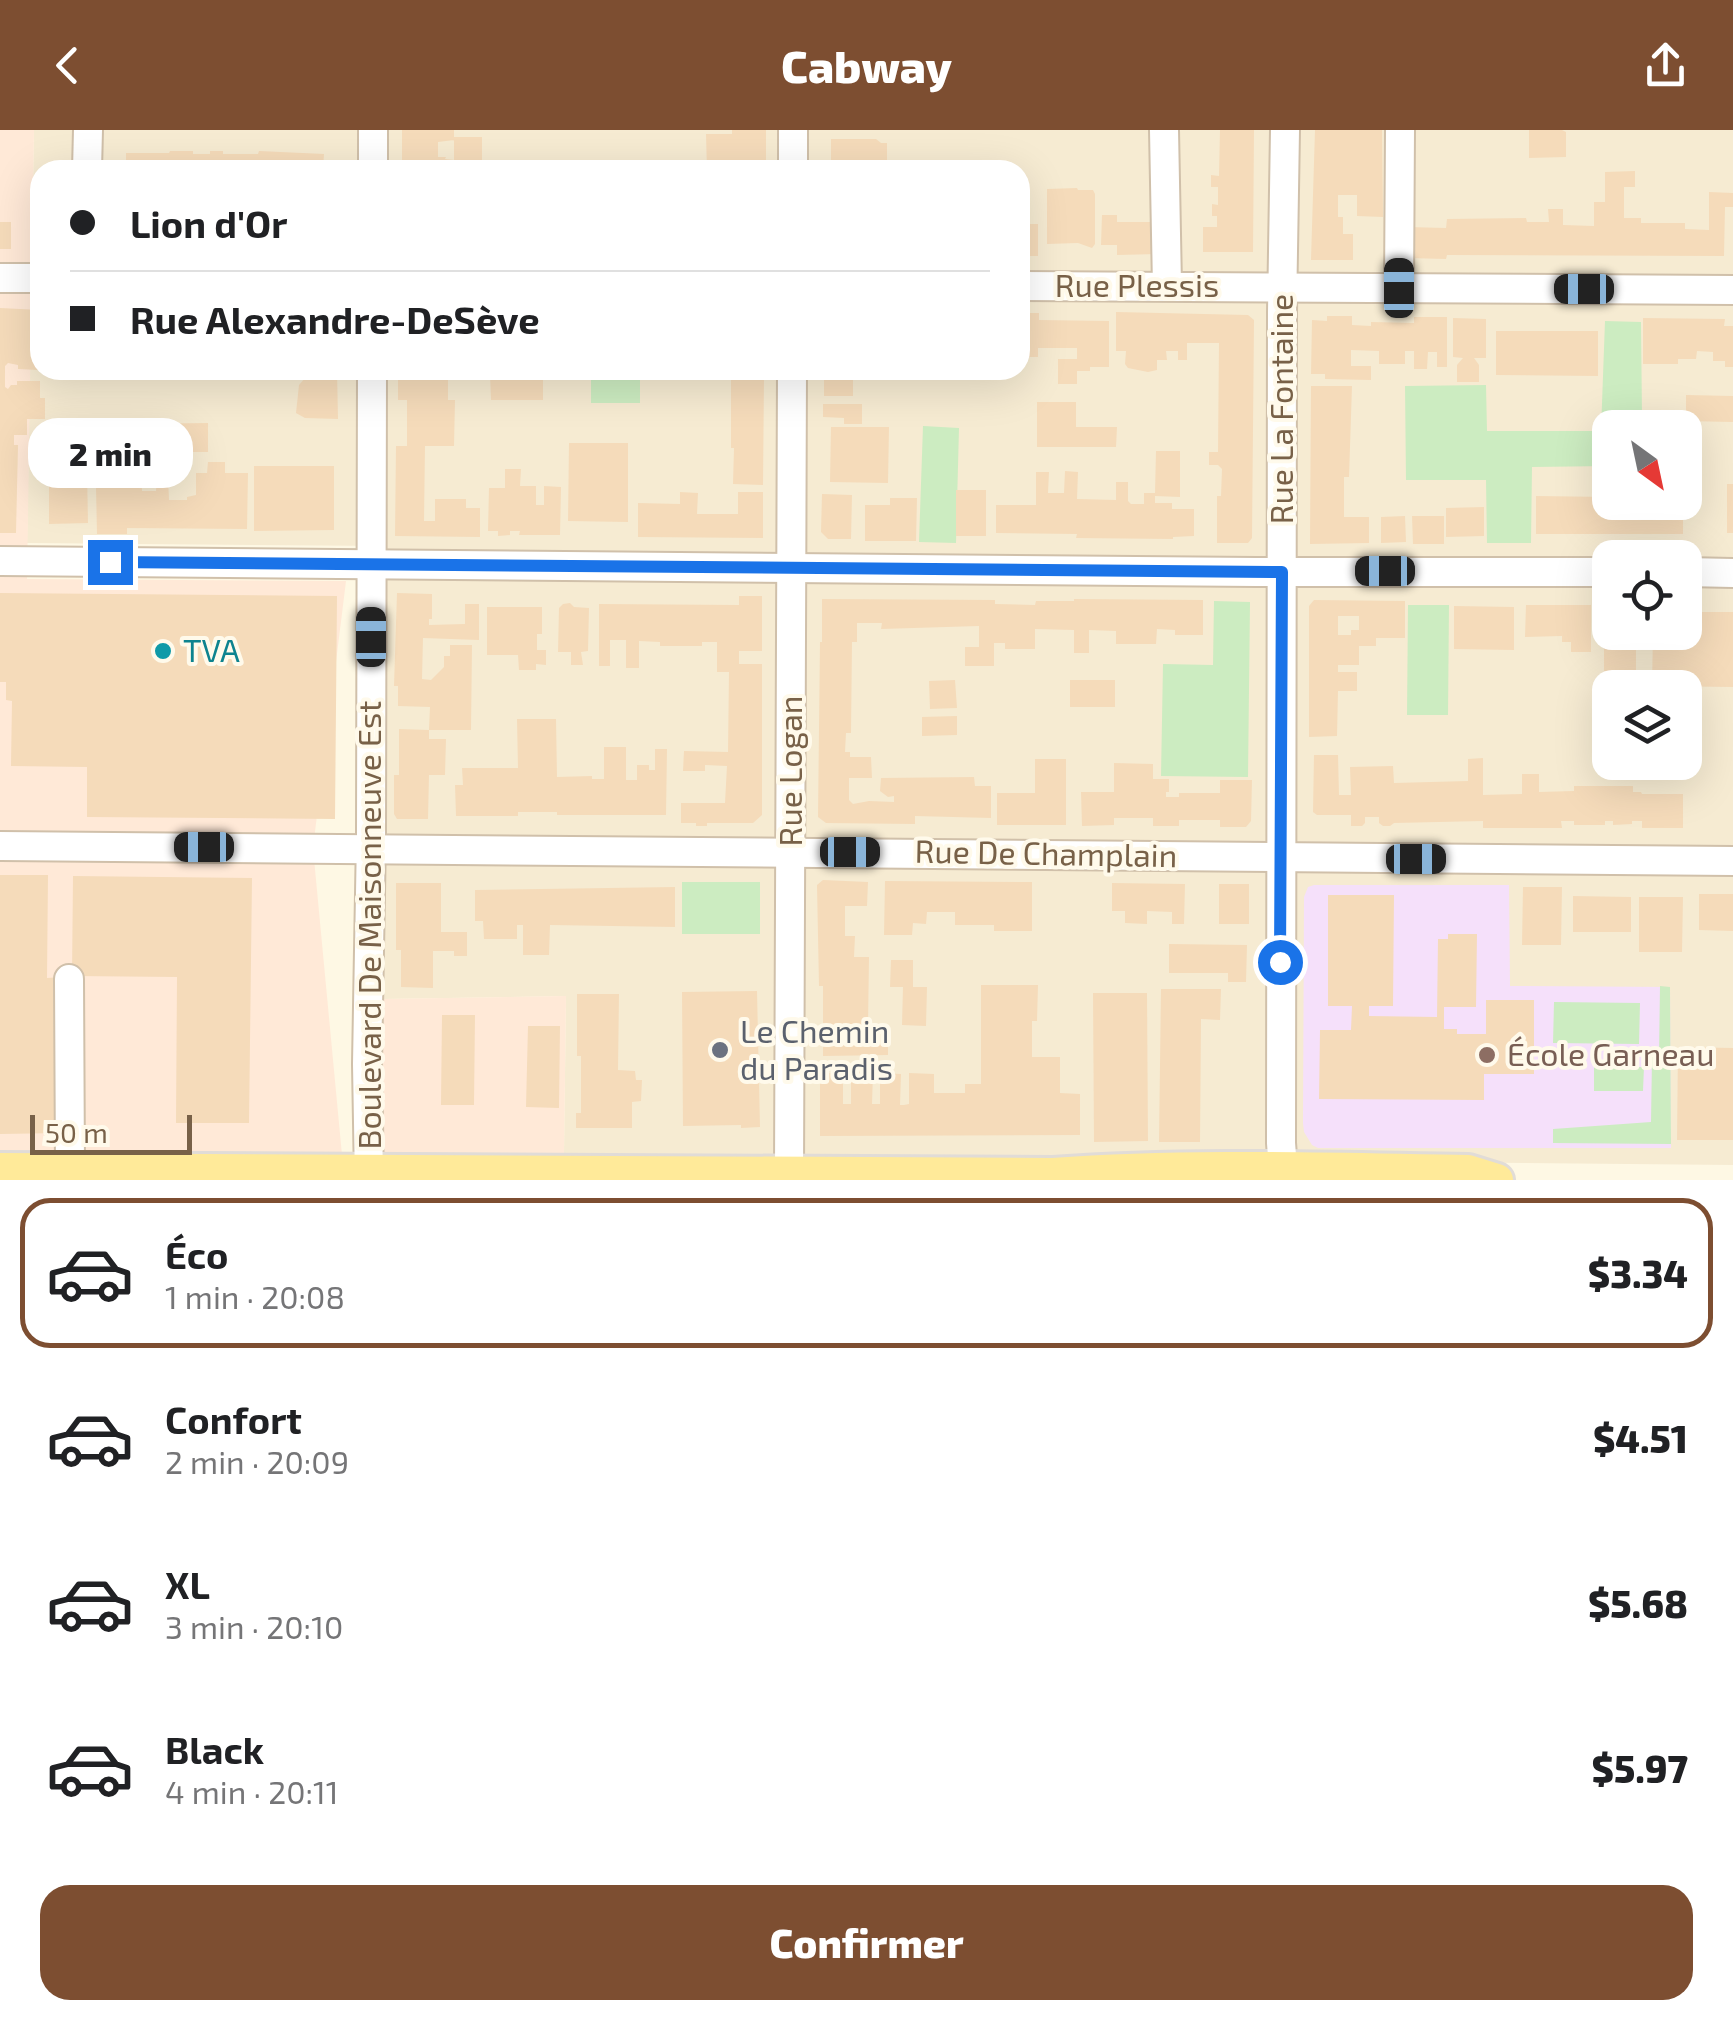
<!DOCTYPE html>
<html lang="fr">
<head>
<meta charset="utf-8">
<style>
  body { margin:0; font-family:"Exo 2",sans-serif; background:#f2f2f2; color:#202124; height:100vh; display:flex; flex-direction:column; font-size:38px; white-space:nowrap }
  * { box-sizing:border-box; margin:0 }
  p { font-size:32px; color:#757577 }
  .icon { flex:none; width:55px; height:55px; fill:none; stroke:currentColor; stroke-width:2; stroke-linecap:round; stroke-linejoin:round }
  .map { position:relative; height:1050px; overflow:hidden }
  .sheet { display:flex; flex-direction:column; background:#fff; flex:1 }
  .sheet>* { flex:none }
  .top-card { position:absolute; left:30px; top:30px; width:1000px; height:220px; border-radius:30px; box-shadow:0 10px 40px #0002; display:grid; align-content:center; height:220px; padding:0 40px; background:#fff }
  .needle { width:65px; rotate:147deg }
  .buttons { position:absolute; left:1592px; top:280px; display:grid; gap:20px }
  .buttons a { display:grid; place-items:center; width:110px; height:110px; border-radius:20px; background:#fff; box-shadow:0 10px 40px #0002; font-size:50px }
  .scale { position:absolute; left:30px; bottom:25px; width:162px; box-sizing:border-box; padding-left:10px; border:5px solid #786148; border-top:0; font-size:28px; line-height:35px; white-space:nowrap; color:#786148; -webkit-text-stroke:8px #fffaeb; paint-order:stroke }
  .end { position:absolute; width:45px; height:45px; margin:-22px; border:12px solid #1a73e8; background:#fff; box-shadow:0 0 0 5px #fff }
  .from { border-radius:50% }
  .bubble { position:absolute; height:70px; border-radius:30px; background:#fff; box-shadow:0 10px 40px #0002; font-size:32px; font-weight:800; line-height:70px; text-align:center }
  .car { position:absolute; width:30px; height:60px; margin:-30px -15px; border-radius:12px; box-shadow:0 0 8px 2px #0007; background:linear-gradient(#222 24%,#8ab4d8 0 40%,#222 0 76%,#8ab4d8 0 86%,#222 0) }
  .top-card b { display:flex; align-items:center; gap:35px; height:95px; font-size:38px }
  .top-card b+b { border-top:2px solid #e0e0e0 }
  .top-card i { width:25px; height:25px; background:#202124 }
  ul { padding:18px 0 0; list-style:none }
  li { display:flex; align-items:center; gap:30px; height:150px; margin:0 20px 15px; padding:0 20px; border:5px solid transparent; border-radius:30px }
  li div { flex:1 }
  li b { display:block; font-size:38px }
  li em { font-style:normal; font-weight:800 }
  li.selected { border-color:#7d4e31 }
  li>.icon { width:90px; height:90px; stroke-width:1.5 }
  .button { display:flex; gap:20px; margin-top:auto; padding:20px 40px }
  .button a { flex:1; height:115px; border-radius:30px; background:#7d4e31; color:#fff; font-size:40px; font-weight:800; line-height:115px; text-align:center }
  header { display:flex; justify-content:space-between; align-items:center; height:130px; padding:0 40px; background:#7d4e31; color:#fff; font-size:45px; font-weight:800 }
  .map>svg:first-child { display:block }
  .residential { fill:#f6ebd2; fill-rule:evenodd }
  .commercial { fill:#ffe9d7 }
  .education { fill:#f5e0fa }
  .green { fill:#ccecc1 }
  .building { fill:#f5dbba; fill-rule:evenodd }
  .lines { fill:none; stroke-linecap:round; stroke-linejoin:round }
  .minor-casing { stroke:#d0c0aa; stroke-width:32 }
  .major-casing { stroke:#e1dcd7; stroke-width:38 }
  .minor { stroke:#fff; stroke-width:28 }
  .major { stroke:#ffea99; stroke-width:32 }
  .route { stroke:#1a73e8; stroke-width:12 }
  .culture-dot { fill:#0f9aa8; stroke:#fffaeb; stroke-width:4 }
  .worship-dot { fill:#6b7280; stroke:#fffaeb; stroke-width:4 }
  .education-dot { fill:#8d6e63; stroke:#fffaeb; stroke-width:4 }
  .labels { text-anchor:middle; stroke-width:8; stroke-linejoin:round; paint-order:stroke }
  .street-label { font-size:32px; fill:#786148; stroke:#fffaeb }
  .culture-label { font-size:32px; fill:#0d838f; stroke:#fffaeb; text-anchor:start }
  .worship-label { font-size:32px; fill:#5b616d; stroke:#fffaeb; text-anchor:start }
  .education-label { font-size:32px; fill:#785e54; stroke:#fffaeb; text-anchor:start }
</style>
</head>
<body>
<header><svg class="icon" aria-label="back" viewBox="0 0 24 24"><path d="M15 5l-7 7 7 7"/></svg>Cabway<svg class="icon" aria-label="share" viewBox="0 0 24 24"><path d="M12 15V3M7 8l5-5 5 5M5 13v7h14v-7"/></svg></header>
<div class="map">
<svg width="1733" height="1050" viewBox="0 0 1733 1050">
  <rect width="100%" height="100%" fill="#fef8e4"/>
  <path class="residential" d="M34,0H1733V1035L564,1024L566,866L382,869L385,416L27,413ZM40,40H1020V240H40ZM1610,298H1685V372H1610ZM1610,428H1685V502H1610ZM1610,558H1685V632H1610Z"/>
  <g class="commercial">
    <polygon points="0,0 34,0 27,449 346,451 313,718 342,1025 0,1050"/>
    <polygon points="566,866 564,1024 380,1025 382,869"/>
  </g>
  <polygon class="education" points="1314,755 1509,755 1510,856 1670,857 1671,1018 1318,1018 1312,1015 1304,1002 1303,993 1304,767 1308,757"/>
  <g class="green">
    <polygon points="1605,191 1641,192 1642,288 1684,290 1684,297 1610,298 1610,336 1532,337 1531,413 1487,413 1486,350 1406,350 1405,256 1486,255 1487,301 1601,301"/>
    <rect x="591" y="240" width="49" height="33"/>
    <polygon points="923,296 959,298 956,413 919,412"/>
    <polygon points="1214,471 1250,472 1248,647 1161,646 1163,534 1213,535"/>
    <polygon points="1408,475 1449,475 1448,585 1407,585"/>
    <rect x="682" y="752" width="78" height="52"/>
    <polygon points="1660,856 1670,857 1671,1014 1553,1013 1553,999 1651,992 1652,927 1659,927"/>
    <polygon points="1554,872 1640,873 1639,914 1553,913"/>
    <polygon points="1594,937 1644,937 1643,961 1594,961"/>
  </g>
  <g class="building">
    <polygon points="402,0 454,0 454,10 438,12 438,27 446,27 445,29 454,30 454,7 482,7 482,32 466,32 466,40 402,40"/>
    <polygon points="732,0 766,0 766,40 707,40 706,4 732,4"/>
    <polygon points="1220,0 1254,0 1253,122 1203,122 1203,97 1217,97 1217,86 1212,86 1212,74 1218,75 1218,57 1211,57 1211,45 1219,46"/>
    <polygon points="1315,0 1382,0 1383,87 1357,86 1357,65 1338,65 1338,87 1343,87 1343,104 1353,104 1353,130 1311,130"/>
    <polygon points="1529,0 1562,0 1566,2 1566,27 1529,28"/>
    <polygon points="831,9 876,9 881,13 887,13 887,40 831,40"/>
    <polygon points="170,21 193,21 193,24 210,24 210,21 223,21 223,24 258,24 259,21 324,24 323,40 126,40 126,23 169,23"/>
    <polygon points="1635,41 1635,57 1624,57 1624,88 1641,88 1641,93 1685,93 1685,99 1709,100 1709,62 1733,63 1733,77 1725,77 1724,126 1447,125 1446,129 1407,128 1407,97 1446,98 1447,89 1526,88 1527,92 1549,92 1548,79 1563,79 1563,95 1594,96 1594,72 1605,72 1605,42"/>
    <polygon points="1077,58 1078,60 1093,60 1095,64 1095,114 1092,118 1078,113 1047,114 1047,59"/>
    <polygon points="1102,85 1117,85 1117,92 1157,92 1158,124 1117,125 1117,115 1101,115"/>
    <rect x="0" y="92" width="11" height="27"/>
    <rect x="1020" y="94" width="18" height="32"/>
    <polygon points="0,178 40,180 40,225 38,225 38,240 18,239 18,235 8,233 5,236 5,257 8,259 11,255 17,255 17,251 40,251 40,268 45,268 45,289 27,289 27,305 14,305 14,315 18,315 16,403 0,403"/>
    <polygon points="1116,182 1248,185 1254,190 1252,408 1248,413 1217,413 1217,366 1221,366 1222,339 1218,335 1209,335 1209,322 1218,322 1219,213 1187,213 1187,230 1178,230 1178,221 1166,221 1167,230 1157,230 1157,240 1148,242 1128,238 1125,234 1126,221 1116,221"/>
    <polygon points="1020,183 1039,183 1039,190 1109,191 1109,237 1090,237 1090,241 1077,241 1077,254 1058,254 1058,229 1077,229 1077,218 1038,218 1038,227 1020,227"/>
    <polygon points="1327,186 1352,186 1352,195 1371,196 1371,192 1414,193 1414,187 1447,187 1447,237 1437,237 1437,222 1428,222 1427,239 1414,239 1414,221 1405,221 1405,234 1379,234 1379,221 1351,220 1351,236 1371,236 1371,250 1325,249 1325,244 1311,244 1312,190 1327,191"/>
    <polygon points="1453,188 1486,189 1486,228 1474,228 1479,235 1479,252 1457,252 1457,235 1463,228 1453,227"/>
    <polygon points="1643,188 1725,189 1724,196 1733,196 1733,237 1725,237 1725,231 1713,231 1713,222 1697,221 1696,229 1678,229 1678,234 1643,234"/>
    <polygon points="1496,201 1598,201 1598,246 1496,245"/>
    <polygon points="306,240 337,240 338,289 305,288 296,283 299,255 306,247"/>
    <polygon points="398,240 448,240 448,270 455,270 454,316 425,316 424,391 435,391 435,369 466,369 466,378 480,378 480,407 395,406 396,316 407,316 407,270 398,270"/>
    <polygon points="497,240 543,240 543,270 491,270 490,244 497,244"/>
    <polygon points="719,240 756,240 755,247 764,246 763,355 733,354 734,318 731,318 731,247 719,247"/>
    <polygon points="824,240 859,240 858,244 853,244 853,266 824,266"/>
    <polygon points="1311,256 1352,256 1349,347 1344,347 1344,387 1369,387 1369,413 1310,414"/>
    <polygon points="1686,265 1733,266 1733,292 1686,291"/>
    <polygon points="1037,272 1076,272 1076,297 1117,297 1116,317 1037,317"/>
    <polygon points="823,274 862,274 862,294 844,294 844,288 823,287"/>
    <path d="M208,293V322H167L169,370H187V367L196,365V343H207L208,332H225V343H248L247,399L127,398V404H97L96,357H118V347H127V294ZM159,321L156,361H142L141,339L137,340V322Z"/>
    <polygon points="831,297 889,297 888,353 830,352"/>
    <polygon points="569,313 628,313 628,392 568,391"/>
    <polygon points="1156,321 1180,321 1180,367 1155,366 1155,373 1172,373 1172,379 1194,379 1194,406 1173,407 1173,409 1076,408 1077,404 996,403 996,375 1036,375 1036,342 1049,342 1048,363 1064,363 1065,341 1078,342 1077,369 1116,370 1116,352 1128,352 1128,371 1131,374 1144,374 1144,363 1155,363"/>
    <polygon points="254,336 334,336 334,400 254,401"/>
    <polygon points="505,339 521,339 520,356 536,356 536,375 544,375 544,356 561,357 560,405 519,405 520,401 510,401 510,405 498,406 498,401 488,401 489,358 505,358"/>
    <polygon points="87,340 88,393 49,394 49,341"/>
    <rect x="1727" y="354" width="6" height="49"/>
    <rect x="956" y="360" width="30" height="46"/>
    <polygon points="680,362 698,363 697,384 738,384 738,362 763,362 763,408 638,407 638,373 680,374"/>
    <polygon points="822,364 852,365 851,409 828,409 821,402"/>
    <polygon points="1536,366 1610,367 1610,372 1683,372 1683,404 1536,404"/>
    <polygon points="890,368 917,368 916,411 865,411 865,375 890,375"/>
    <polygon points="1484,377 1484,406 1446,407 1446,378"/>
    <polygon points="1405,386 1406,412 1381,413 1381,387"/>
    <polygon points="1412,386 1444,386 1444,414 1413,414"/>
    <polygon points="0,463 337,466 335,689 87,687 87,637 11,636 12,571 6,570 6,552 0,552"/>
    <polygon points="397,463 432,464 432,489 429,489 429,495 465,494 465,474 479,474 479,510 423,508 422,549 431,550 444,537 444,526 450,526 450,515 472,515 471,600 429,600 430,577 398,576 398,556 394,556"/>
    <polygon points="739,466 762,466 762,521 739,521 739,534 762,534 762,685 753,693 707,693 707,696 696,696 696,693 681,693 681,673 725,673 727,636 705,635 705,641 683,641 684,621 728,622 729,542 717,542 717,512 702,512 702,516 660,516 660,512 639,511 639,538 626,538 626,510 610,510 610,536 599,536 599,474 739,475"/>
    <polygon points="822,469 995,470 995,474 1035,475 1036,471 1074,471 1074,469 1203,470 1203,505 1175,505 1175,500 1157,499 1156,514 1116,514 1116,501 1089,500 1089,523 1074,523 1074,500 1035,499 1035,519 1005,519 1005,513 994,513 994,536 965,536 965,517 979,517 979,496 881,499 882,493 857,493 857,512 852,512 851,603 846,603 845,622 850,622 850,627 871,627 872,648 849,648 849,670 853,674 869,671 894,672 894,666 888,667 880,661 881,648 974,647 975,656 991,656 991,688 915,686 915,694 826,693 818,687 820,512 822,512"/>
    <path d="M1314,470L1405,471V508H1376V516H1359V535H1338V542H1357V561H1338L1337,606L1309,607V476ZM1338,486H1359V500H1351V505H1338Z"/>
    <polygon points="570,473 574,477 589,478 588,521 581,522 583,535 571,535 571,522 558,522 559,478 563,474"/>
    <polygon points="1604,474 1610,474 1610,502 1636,502 1636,541 1604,541"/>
    <polygon points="1526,475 1591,475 1591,522 1571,522 1571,512 1562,512 1562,506 1525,507"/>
    <polygon points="1454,476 1514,477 1514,520 1454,519"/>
    <polygon points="487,477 542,477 542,504 537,504 537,520 546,520 546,535 536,534 536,540 519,540 518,525 487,525"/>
    <polygon points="1685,482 1733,482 1733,557 1652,556 1653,502 1685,502"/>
    <polygon points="955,550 957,578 930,579 929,551"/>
    <rect x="1070" y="550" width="45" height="27"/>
    <polygon points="957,586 957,605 922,606 922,587"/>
    <polygon points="517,589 556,589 557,647 592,646 592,649 604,649 604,617 626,617 626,650 637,650 637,635 649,635 649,640 655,640 655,619 667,619 666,685 557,685 557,682 518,682 518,686 456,686 455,655 463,655 462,638 518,638"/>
    <polygon points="399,599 429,600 429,609 446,609 445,645 429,645 428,689 397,689 394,684 394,645 399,645"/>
    <polygon points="1314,625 1338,625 1339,665 1351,665 1350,637 1393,636 1394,653 1468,651 1468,629 1483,628 1483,665 1522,664 1522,644 1539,644 1539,662 1574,661 1574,656 1633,656 1633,662 1641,662 1642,664 1683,664 1683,698 1642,698 1642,691 1632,691 1632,694 1613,695 1613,691 1605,691 1605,695 1574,695 1574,691 1561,691 1562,698 1483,698 1483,691 1394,693 1390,696 1383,696 1379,693 1379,687 1365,687 1365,693 1362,696 1351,696 1351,685 1317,685 1313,682"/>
    <polygon points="1035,629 1066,629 1066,695 997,695 997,663 1035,663"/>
    <polygon points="1114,633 1153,634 1153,649 1169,649 1169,662 1166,662 1166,667 1179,667 1179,663 1220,663 1220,650 1252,650 1251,691 1246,697 1220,697 1220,690 1179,690 1179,696 1153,696 1153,688 1114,688 1114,695 1082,696 1081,662 1114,662"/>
    <polygon points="0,745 48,745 47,848 61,847 61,1003 0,1004"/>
    <polygon points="73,746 252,748 249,993 176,993 177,847 72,846"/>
    <polygon points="823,750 868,752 867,776 845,776 845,806 855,806 854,827 869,827 868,896 888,897 888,925 823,926 823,856 819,856 817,755"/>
    <polygon points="885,751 1032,752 1032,801 994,801 994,795 955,795 955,782 927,782 926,794 913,793 912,805 884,805"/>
    <polygon points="396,753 441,753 441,802 467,802 467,826 454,826 454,821 433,821 433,858 401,857 401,820 396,820"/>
    <polygon points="1112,753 1185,754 1184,794 1172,794 1172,782 1147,781 1147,794 1125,793 1125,781 1112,781"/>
    <rect x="1219" y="754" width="30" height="40"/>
    <polygon points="675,757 675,797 550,795 549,825 523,825 523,795 517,795 517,809 484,809 483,791 475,791 475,760"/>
    <polygon points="1523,757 1562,757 1561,815 1522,815"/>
    <polygon points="1699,764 1733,764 1733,801 1699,800"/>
    <polygon points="1328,765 1394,765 1393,876 1369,876 1369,886 1437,887 1438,809 1448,809 1448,804 1477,804 1476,877 1444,877 1444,899 1457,899 1457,904 1486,904 1486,870 1534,870 1534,944 1484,944 1484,970 1319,969 1320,900 1351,900 1352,876 1328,876"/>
    <polygon points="1573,766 1631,767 1631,802 1573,802"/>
    <polygon points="1639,767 1683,767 1682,822 1639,822"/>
    <polygon points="1169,814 1247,815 1246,852 1228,852 1228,843 1169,843"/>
    <polygon points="891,830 913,830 913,857 927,857 926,896 902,895 903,857 890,857"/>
    <polygon points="981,855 1038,855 1037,891 1032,891 1032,927 1060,927 1060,963 1080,964 1080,1005 820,1006 820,943 843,943 843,974 851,974 851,942 873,942 872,974 880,974 880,943 901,944 900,975 904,975 909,974 909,943 934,944 934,963 965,963 965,954 981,954"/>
    <polygon points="1161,859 1221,859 1220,890 1201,889 1200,1012 1159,1012"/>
    <polygon points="757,861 760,997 741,998 741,995 683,996 682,862"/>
    <polygon points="1093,863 1147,863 1148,1011 1094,1012"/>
    <polygon points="577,864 619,864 618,940 635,941 636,950 642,950 641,971 632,972 632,998 576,998 576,983 581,983 581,926 577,926"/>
    <polygon points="442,885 475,885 474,975 441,975"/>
    <polygon points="528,896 560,896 559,978 526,977"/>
    <polygon points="1678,917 1733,918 1733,1010 1677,1010"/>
  </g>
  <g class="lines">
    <defs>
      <g id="minor">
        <polyline points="373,0 373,40"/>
        <polyline points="1164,0 1167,156"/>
        <polyline points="87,40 88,0"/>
        <polyline points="793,40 793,0"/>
        <polyline points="0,148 40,148"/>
        <polyline points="1020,156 1733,160"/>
        <polyline points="1399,158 1400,0"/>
        <polyline points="0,431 1256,442 1610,442"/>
        <polyline points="1685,442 1733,443"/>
        <polyline points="0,716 1733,731"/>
        <polyline points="69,849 70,1039"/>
        <polyline points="1283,1039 1281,1013 1282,182 1285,0"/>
        <polyline points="789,1043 792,240"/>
        <polyline points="369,1050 367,934 371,707 372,240"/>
      </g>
      <path id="major" d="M0,1039L1053,1044C1191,1034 1330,1039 1468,1041L1497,1050"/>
    </defs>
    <use href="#minor" class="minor-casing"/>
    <use href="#major" class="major-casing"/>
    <use href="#minor" class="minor"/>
    <use href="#major" class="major"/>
  </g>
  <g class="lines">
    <polyline class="route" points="110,432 1282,442 1280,832"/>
  </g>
  <circle class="culture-dot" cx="163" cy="521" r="10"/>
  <circle class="worship-dot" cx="720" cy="920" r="10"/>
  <circle class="education-dot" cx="1487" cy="925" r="10"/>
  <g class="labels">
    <g class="street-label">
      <text x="1137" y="167">Rue Plessis</text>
      <text transform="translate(1282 279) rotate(-90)" y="11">Rue La Fontaine</text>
      <text transform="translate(791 641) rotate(-90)" y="11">Rue Logan</text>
      <text transform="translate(1046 724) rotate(1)" y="11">Rue De Champlain</text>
      <text transform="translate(370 795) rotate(-90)" y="11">Boulevard De Maisonneuve Est</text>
    </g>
    <g class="culture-label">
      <text x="183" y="532">TVA</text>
    </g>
    <g class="worship-label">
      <text x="740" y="913">Le Chemin<tspan x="740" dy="37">du Paradis</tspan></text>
    </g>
    <g class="education-label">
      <text x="1507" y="936">École Garneau</text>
    </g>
  </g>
</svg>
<div class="buttons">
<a><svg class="needle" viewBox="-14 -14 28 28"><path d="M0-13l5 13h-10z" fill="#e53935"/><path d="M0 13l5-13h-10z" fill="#757577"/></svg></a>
<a><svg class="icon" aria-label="locate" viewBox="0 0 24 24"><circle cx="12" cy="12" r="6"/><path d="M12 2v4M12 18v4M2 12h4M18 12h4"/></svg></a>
<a><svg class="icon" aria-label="layers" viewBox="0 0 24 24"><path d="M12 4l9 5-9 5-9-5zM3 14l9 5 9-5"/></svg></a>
</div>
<div class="scale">50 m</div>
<i class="end from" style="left:1280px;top:832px"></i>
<i class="end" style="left:110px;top:432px"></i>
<div class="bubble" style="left:28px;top:288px;width:165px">2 min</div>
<i class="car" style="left:1399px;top:158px;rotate:0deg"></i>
<i class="car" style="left:1584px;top:159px;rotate:270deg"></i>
<i class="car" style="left:1385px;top:441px;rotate:270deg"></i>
<i class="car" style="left:371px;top:507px;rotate:0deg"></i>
<i class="car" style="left:204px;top:717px;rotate:270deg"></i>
<i class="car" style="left:850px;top:722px;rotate:90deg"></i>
<i class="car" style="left:1416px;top:729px;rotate:90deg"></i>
<div class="top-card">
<b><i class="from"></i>Lion d'Or</b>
<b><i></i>Rue Alexandre-DeSève</b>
</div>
</div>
<section class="sheet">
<ul>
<li class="selected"><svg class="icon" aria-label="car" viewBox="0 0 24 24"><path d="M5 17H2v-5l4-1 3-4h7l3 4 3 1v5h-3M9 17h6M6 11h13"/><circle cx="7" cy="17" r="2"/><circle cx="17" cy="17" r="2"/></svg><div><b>Éco</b><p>1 min · 20:08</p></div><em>$3.34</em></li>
<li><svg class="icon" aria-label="car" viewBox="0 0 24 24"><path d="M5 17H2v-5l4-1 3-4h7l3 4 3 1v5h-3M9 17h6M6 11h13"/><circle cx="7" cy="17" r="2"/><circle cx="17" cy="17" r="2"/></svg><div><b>Confort</b><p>2 min · 20:09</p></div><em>$4.51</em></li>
<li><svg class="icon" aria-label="car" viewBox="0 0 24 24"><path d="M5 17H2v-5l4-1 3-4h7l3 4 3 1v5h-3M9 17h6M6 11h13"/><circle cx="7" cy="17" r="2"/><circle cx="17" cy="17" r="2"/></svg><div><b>XL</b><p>3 min · 20:10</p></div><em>$5.68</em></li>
<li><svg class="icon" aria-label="car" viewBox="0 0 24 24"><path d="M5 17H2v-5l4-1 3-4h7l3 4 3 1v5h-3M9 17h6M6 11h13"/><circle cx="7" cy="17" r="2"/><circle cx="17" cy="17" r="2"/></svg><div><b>Black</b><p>4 min · 20:11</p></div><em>$5.97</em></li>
</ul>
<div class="button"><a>Confirmer</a></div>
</section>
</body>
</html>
